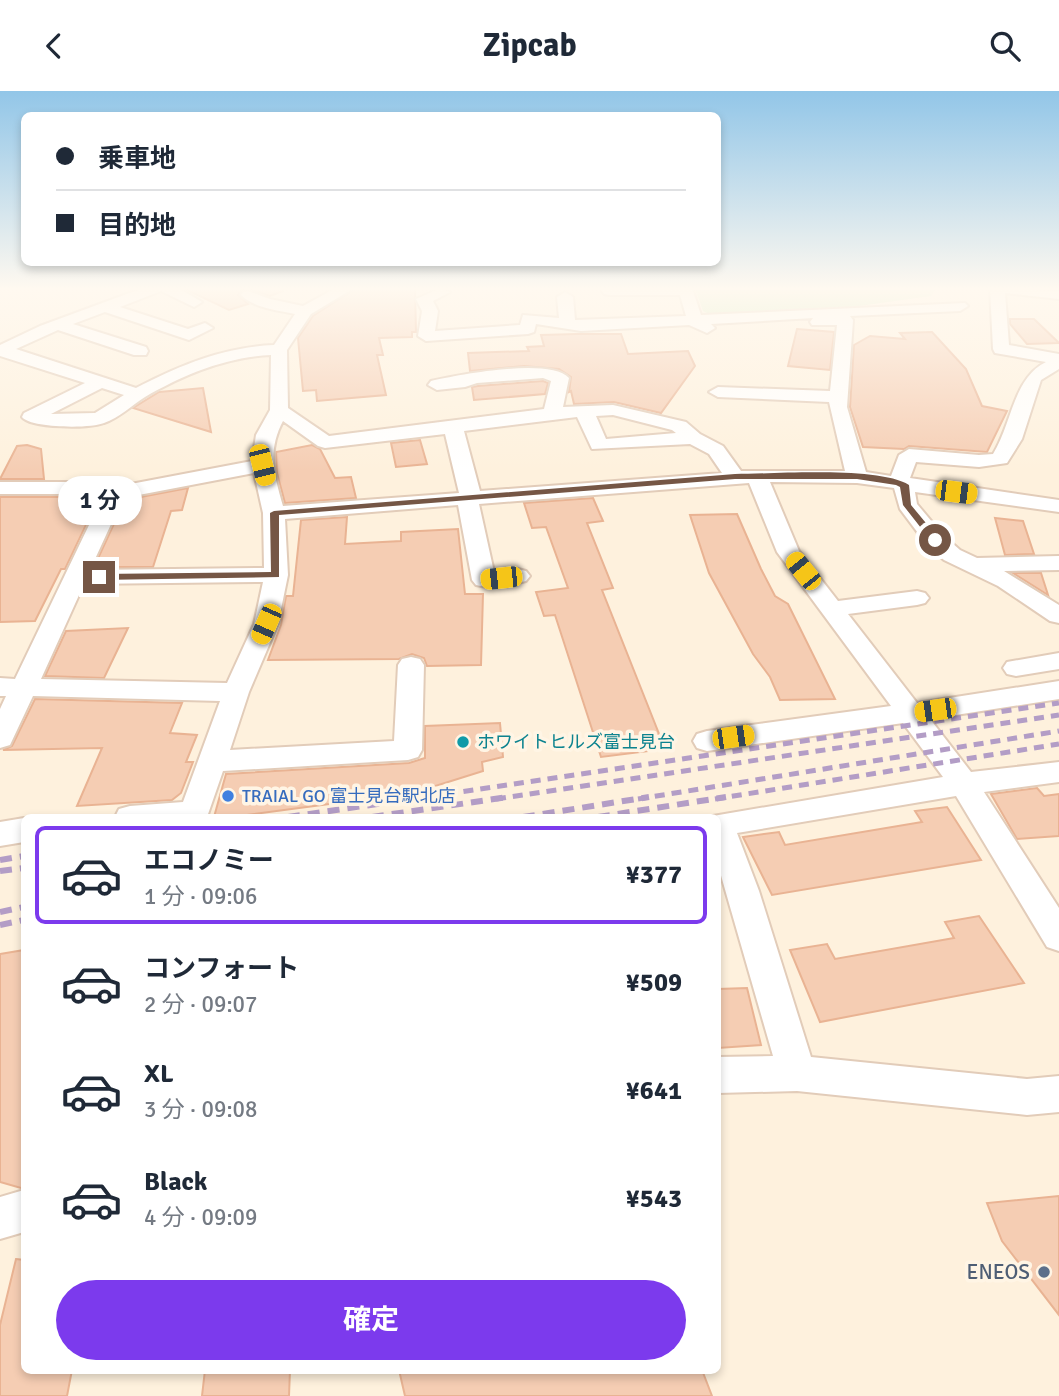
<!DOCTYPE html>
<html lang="ja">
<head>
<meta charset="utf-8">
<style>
  body { margin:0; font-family:Signika,"Noto Sans JP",sans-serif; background:#f6f6f7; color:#1f2937; height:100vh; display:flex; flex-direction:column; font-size:26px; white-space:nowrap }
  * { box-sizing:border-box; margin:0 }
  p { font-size:23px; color:#747a83 }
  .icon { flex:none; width:38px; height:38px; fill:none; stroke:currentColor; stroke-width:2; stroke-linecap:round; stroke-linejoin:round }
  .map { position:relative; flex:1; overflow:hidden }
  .sheet { position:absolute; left:21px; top:723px; width:700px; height:560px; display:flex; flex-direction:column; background:#fff; border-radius:10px; box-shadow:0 4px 10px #0003 }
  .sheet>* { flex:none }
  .guide { position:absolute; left:21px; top:21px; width:700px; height:154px; border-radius:10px; box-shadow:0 4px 10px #0003; display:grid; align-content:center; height:154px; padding:0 35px; background:#fff }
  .end { position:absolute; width:32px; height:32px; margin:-16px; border:9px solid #755645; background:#fff; box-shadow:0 0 0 4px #fff }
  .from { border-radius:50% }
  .bubble { position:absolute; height:49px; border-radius:24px; background:#fff; box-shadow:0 4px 10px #0003; font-size:23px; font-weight:700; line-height:49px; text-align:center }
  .car { position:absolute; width:21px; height:42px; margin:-21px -10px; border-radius:9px; box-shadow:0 0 5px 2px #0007; background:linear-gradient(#f5c518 24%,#345 0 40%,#f5c518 0 76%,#345 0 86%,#f5c518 0) }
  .guide b { display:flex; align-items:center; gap:24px; height:66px; font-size:26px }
  .guide b+b { border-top:2px solid #e0e1e3 }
  .guide i { width:18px; height:18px; background:#1f2937 }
  ul { padding:12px 0 0; list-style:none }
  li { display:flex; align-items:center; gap:21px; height:98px; margin:0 14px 10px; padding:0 21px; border:4px solid transparent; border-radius:10px }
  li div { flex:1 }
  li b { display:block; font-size:26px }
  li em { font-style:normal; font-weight:700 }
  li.current { border-color:#7c3aed }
  li>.icon { width:63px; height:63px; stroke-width:1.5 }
  .cta { display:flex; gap:14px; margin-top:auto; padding:14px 35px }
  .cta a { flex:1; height:80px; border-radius:42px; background:#7c3aed; color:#fff; font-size:28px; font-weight:700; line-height:80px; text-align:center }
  header { display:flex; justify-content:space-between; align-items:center; height:91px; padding:0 35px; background:#fff; font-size:32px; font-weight:700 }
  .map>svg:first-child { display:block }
  .green { fill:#cfecbc }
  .building { fill:#f5cdb3; stroke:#e9b393; stroke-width:2 }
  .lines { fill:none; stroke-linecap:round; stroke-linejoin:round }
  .minor-casing { stroke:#e2ccb9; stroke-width:4 }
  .minor { fill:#fff; fill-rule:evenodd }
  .rail-far1 { stroke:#b39dc6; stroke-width:5; stroke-dasharray:10 7; stroke-linecap:butt }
  .rail { stroke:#b39dc6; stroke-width:6; stroke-dasharray:12 8; stroke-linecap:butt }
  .route { fill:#755645 }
  .culture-dot { fill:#0f9aa8; stroke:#fff5e5; stroke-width:2.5 }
  .shop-dot { fill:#3f7fe0; stroke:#fff5e5; stroke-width:2.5 }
  .service-dot { fill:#5c6f8a; stroke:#fff5e5; stroke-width:2.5 }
  .labels { text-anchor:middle; stroke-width:7; stroke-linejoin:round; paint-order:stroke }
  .culture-label { font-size:18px; fill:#0d838f; stroke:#fff5e5; text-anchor:start }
  .shop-label { font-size:18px; fill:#366cbe; stroke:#fff5e5; text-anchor:start }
  .near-service-label { font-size:21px; fill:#4e5e75; stroke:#fff5e5; text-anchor:end }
</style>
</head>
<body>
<header><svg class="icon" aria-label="back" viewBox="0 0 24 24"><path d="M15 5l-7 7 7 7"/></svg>Zipcab<svg class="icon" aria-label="search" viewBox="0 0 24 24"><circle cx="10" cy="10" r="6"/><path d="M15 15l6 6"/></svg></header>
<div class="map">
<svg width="1059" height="1305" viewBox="0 0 1059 1305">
  <rect width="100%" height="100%" fill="#fef1dd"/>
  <polygon class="green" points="695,197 936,197 931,205 845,217 711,224 703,220"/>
  <g class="building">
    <polygon points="183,197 283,197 283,200 270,205 249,198 242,198 238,204 248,213 229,219"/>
    <polygon points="356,197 415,197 416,241 412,241 412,246 379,247 383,264 377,264 386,304 317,310 316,299 303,300 298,247 313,225"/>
    <polygon points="1010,228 1034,228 1059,252 1027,253 1010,233"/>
    <polygon points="797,238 834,241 830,279 788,275"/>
    <polygon points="932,241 966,278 982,315 1007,320 987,361 909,355 904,358 863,356 850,316 854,254 870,245 905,248 900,242"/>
    <polygon points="577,243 621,243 628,263 688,260 695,275 661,322 614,311 574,313 571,300 569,301 571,286 559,278 524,275 470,280 468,262 529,260 527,256 544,255 541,244"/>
    <polygon points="543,290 548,292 545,303 474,309 472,296 478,295"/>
    <polygon points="203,297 211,341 133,317 159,301"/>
    <polygon points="420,349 427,373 396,376 391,352"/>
    <polygon points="27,354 41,358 44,388 0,388 17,355"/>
    <polygon points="312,354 320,358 335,387 351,386 356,407 285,412 277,382 276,361"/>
    <polygon points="188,397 182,419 171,420 153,476 94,476 125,409"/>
    <polygon points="0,406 78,406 95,409 94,417 65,478 61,478 35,530 0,531"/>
    <polygon points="593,407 603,430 587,432 613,497 602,499 665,658 601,666 555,524 544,525 536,501 568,497 546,436 532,437 524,412"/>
    <polygon points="737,423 761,478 775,505 788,513 835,608 780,609 770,586 753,563 709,482 690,424"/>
    <polygon points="347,426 345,453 401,450 401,441 458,438 465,503 483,503 481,574 427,575 424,567 412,563 399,568 268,569 281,534 286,505 293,505 301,429"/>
    <polygon points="995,427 1023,430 1034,463 1005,464"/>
    <polygon points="1013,482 1041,482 1048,504"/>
    <polygon points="128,537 104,587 45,585 66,540"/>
    <polygon points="35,608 182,612 170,642 197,644 186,671 193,671 181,702 172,709 77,715 102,657 3,659 12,655"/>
    <polygon points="500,632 503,666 482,671 483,680 429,697 374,700 374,707 232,726 214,726 226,683 409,672 425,667 425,635"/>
    <polygon points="1037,697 1044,705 1059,703 1059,745 1017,748 991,703"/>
    <polygon points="947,716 981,769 772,804 743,746 779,741 785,754 922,731 915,720"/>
    <polygon points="979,825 1024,892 820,931 790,859 827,853 835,868 954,847 945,831"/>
    <polygon points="24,859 24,1097 21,1097 0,1091 0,863"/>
    <polygon points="747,897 761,954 718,957 718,898"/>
    <polygon points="1059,1105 1059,1224 1002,1150 987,1112"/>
    <polygon points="16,1168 24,1169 24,1279 72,1279 67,1305 0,1305 0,1234"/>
    <polygon points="205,1279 290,1279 289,1305 202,1305"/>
    <polygon points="399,1279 702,1279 712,1305 405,1305"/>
  </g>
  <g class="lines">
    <defs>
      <g id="minor">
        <path d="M143,197H178L202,211L194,216L161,200L120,216L188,238L205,232L213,237L189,249L105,221L73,233L146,256L148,260L146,264H134L58,239L16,258L136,297C180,274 224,256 274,254L295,223C277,219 254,217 241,204L243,201L248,200L270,208L303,215L336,197H354L311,223L287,259L288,317L329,345L544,318L551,290L543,287L477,292L465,296L437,299L428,294L431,290C457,284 550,266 569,287L563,316L613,314L686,331L700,343L723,355L741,380H845L829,311L718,306L709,301L718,296L830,300L837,234H812L810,231L813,227L711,233L715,237L707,242L689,234L581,240L536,233L534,241L528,243L426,250L418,245L422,220L416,208L441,197L450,201L433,210L438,220L435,240L520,234L523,224L559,227L557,206L565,201L573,206L575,229L686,225L680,204H609L604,203L602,200L604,197H692L701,224L965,212L968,215L960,220L850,225L853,229L847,316L866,381L891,385L899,364L909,358L979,364L993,363C1012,333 1013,287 1046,271L995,262L993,258L990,197L1059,200V208L1005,202L1009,254L1059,263V278L1041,289L1022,348L1007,372L979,376L916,371L910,387L1059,409V421L915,401L917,413L943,444L960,459L977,467L1059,465V479L1004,480L1059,514V532L1050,530L998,495L944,469L927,454L900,418L894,397L857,392L770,391L799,460L838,510L917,500L925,502L929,507L925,512L917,514L848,523L917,612L1059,590V608L930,628L971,681L1059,671V691L984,701L1059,817V860L1047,856L956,705L737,742L759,800L811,966L1027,988L1059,985V1021L1027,1024L797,1000L718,1002V966L773,965L718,774V726H707L943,686L903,632L707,660L697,657L693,650L697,643L707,640L891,615L777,461L749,392L479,413L494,481L518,478L526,480L530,485L526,490C511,494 491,498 476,494L472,489L458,414L285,428L288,484L278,533L249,601L230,659L394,650L398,574L402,568L411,566L420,568L424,574L422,659L418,666L408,669L223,680L207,726H115L119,718L130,715L183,711L220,610L33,605L10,654L0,657V618L6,605H0V587L15,588L102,407L78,403H0V391H78L115,396L252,370L256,344L270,319L271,264C226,266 183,284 145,306C132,314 119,327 104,332C90,338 30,337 22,326L24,322L85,292L0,265V254L40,235ZM102,297L124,304L95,322L51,323ZM613,324L672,339L676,342L606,348L596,325ZM577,326L592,358L690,353L709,363L722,382L480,400L464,340ZM283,330L318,355L325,357L445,343L459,402L283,415C274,383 267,360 283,330ZM254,382L263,422L264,477L90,479L123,407ZM263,491L254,533L227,592L41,588L84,493Z"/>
        <polygon points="1059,562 1059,578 1016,585 1007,583 1003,577 1007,571"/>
        <polygon points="24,727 24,751 0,755 0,731"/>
        <polygon points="24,1099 24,1141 0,1148 0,1106"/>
      </g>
    </defs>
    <use href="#minor" class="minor-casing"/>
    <use href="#minor" class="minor"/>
    <g class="rail-far1">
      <polyline points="413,708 1059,612"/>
      <polyline points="496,708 1059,624"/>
      <polyline points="638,708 1059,640"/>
      <polyline points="715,708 1059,653"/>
    </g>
    <g class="rail">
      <polyline points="288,726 425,706"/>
      <polyline points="372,726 508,706"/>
      <polyline points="523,726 649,706"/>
      <polyline points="598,726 726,706"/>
      <polyline points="0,769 24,765"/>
      <polyline points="0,780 24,777"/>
      <polyline points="0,821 24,816"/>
      <polyline points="0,834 24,829"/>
    </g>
  </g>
  <linearGradient id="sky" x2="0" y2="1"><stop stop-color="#92c6e8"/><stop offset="0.52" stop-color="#fff9f0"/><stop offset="1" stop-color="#fff9f0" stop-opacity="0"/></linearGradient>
  <rect width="1059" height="380" fill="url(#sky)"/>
  <path class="route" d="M735,383C773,383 879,375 909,394L911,414L940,449L932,451L903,414L900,396L896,394L857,388H735L279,424V486L99,489L95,486L99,483L271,481L270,422L274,420Z"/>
  <circle class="culture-dot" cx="463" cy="651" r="7"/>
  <circle class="shop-dot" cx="228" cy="705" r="7"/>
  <circle class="service-dot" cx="1044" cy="1181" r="7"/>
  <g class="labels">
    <g class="culture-label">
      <text x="477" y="657">ホワイトヒルズ富士見台</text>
    </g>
    <g class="shop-label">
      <text x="242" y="711">TRAIAL GO 富士見台駅北店</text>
    </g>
    <g class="near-service-label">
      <text x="1030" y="1188">ENEOS</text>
    </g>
  </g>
</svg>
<i class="end from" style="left:935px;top:449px"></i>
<i class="end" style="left:99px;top:486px"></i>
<div class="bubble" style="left:58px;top:385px;width:84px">1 分</div>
<i class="car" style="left:262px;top:374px;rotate:166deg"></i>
<i class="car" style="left:956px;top:401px;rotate:97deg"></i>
<i class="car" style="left:803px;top:480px;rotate:321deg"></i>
<i class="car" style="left:501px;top:487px;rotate:264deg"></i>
<i class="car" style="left:266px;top:533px;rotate:204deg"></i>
<i class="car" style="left:935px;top:619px;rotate:262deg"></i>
<i class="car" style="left:733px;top:646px;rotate:82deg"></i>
<div class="guide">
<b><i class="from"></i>乗車地</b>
<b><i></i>目的地</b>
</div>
<section class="sheet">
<ul>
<li class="current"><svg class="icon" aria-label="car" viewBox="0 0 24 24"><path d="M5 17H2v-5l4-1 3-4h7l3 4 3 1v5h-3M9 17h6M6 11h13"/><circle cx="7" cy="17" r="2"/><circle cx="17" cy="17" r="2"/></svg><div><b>エコノミー</b><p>1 分 · 09:06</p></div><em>¥377</em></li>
<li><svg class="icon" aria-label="car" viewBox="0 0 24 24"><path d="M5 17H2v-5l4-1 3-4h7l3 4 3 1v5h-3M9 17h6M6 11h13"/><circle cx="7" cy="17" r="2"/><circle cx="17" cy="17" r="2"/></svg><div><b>コンフォート</b><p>2 分 · 09:07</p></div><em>¥509</em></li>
<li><svg class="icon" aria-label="car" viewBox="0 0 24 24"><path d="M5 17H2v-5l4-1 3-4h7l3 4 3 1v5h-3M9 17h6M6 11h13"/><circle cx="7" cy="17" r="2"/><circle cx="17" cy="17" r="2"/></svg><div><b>XL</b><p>3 分 · 09:08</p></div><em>¥641</em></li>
<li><svg class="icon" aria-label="car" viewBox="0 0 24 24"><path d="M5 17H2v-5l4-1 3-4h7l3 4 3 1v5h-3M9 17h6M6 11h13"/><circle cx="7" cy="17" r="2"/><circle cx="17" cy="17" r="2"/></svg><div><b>Black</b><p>4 分 · 09:09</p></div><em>¥543</em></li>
</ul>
<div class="cta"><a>確定</a></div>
</section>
</div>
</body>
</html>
